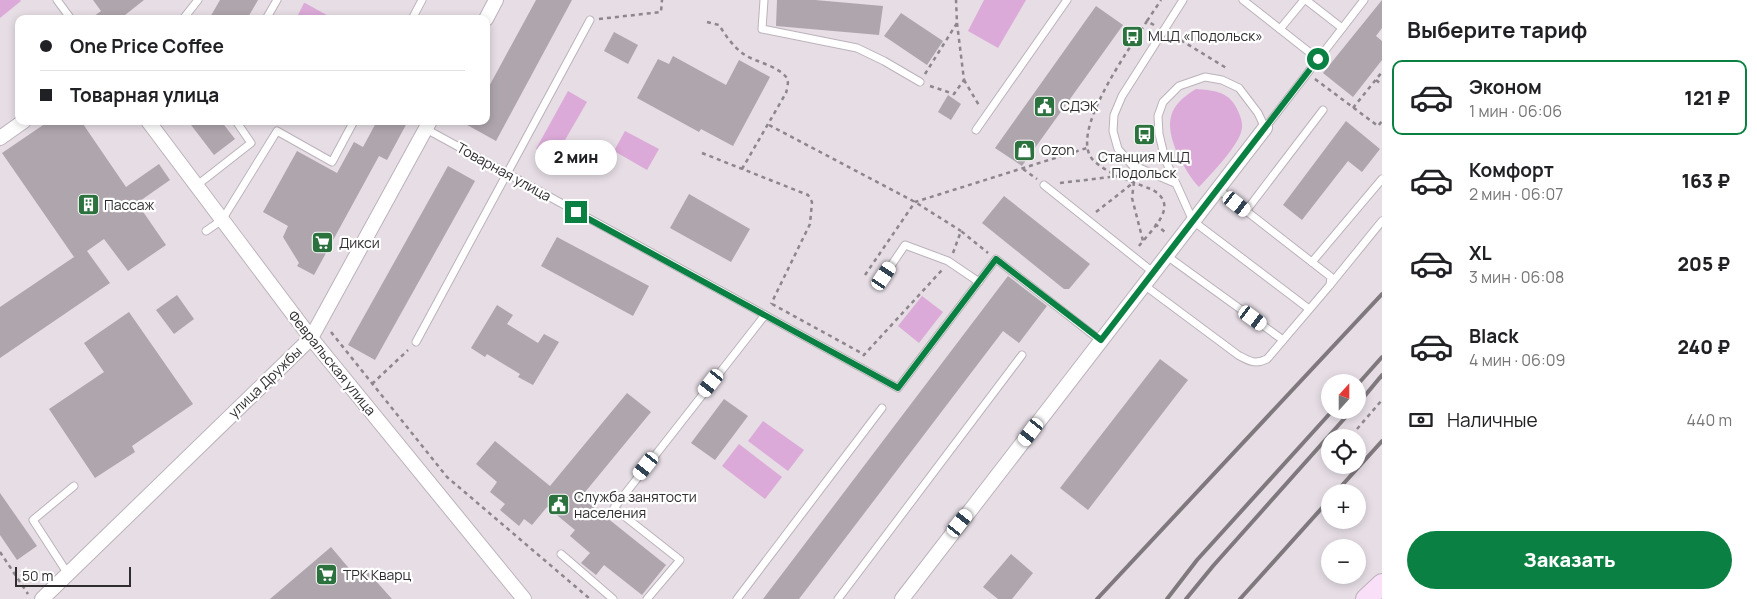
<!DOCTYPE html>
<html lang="ru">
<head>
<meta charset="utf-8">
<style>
  body { margin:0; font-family:Manrope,sans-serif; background:#f6f6f6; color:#202124; height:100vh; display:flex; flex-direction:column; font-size:19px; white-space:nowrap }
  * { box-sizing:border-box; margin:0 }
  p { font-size:16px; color:#757577 }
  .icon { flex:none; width:28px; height:28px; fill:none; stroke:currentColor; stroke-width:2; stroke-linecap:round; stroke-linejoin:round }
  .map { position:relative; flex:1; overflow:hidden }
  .side { display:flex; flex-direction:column; background:#fff; width:375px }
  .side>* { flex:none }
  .banner { position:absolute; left:15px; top:15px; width:475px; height:110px; border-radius:10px; box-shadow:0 2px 8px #0003; display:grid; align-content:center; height:110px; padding:0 25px; background:#fff }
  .needle { width:32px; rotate:21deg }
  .tools { position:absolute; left:1321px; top:374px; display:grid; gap:10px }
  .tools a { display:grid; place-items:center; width:45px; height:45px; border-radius:50%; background:#fff; box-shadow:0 2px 8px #0003; font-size:25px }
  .scale { position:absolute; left:15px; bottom:12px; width:116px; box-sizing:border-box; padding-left:5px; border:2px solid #302d30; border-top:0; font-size:14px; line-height:18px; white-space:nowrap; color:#302d30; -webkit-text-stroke:4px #fff; paint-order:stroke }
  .end { position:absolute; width:22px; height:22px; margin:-11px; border:6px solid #0b8043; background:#fff; box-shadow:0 0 0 2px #fff }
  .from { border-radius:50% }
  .bubble { position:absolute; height:35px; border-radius:18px; background:#fff; box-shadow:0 2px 8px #0003; font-size:16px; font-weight:800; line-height:35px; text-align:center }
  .car { position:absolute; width:15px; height:30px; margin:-15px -8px; border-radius:6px; box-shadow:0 0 4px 1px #0007; background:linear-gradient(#fff 24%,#345 0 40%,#fff 0 76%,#345 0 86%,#fff 0) }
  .banner b { display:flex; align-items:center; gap:18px; height:48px; font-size:19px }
  .banner b+b { border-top:1px solid #e0e0e0 }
  .banner i { width:12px; height:12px; background:#202124 }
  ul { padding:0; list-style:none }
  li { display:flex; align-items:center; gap:15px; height:75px; margin:0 10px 8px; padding:0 15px; border:2px solid transparent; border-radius:10px }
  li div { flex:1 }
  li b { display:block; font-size:19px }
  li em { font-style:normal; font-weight:800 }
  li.selected { border-color:#0b8043 }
  li>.icon { width:45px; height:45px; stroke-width:1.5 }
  h2 { padding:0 25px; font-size:22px; line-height:60px }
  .pay { display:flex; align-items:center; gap:12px; height:55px; padding:0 25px; font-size:19px }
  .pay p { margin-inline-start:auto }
  .button { display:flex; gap:10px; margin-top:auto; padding:10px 25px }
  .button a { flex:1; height:58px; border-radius:30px; background:#0b8043; color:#fff; font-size:20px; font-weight:800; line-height:58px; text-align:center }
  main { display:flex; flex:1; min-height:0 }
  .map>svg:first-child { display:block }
  .green { fill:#dcaad8 }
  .building { fill:#aea5ad }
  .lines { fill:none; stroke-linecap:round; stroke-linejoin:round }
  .service-casing { stroke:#bbb2ba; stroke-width:9 }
  .minor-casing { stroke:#bbb2ba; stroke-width:16 }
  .secondary-casing { stroke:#bbb2ba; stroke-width:22 }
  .path { stroke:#8d868c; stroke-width:2.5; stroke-dasharray:4 4; stroke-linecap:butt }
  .service { stroke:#fff; stroke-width:7 }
  .minor { stroke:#fff; stroke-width:14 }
  .secondary { stroke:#fadff9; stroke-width:20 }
  .rail { stroke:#7f797e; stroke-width:4 }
  .route { stroke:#0b8043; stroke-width:6 }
  .labels { text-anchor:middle; stroke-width:4.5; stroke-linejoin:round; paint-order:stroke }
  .poi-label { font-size:14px; fill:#302d30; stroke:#fff; text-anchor:start }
  .street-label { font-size:14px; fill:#302d30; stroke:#fff }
</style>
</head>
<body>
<main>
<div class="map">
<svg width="1382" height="599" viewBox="0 0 1382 599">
  <rect width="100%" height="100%" fill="#e6dde5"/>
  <g class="green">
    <polygon points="0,0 20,0 21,1 0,18"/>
    <polygon points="984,0 1026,0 998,48 968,31"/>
    <polygon points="304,3 305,3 334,19 296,19"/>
    <path d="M1196,89C1211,90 1228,91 1236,107C1239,113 1243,121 1242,128C1240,145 1211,174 1199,187C1190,178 1184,166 1178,155C1165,124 1166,107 1196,89Z"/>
    <polygon points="568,91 587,102 554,159 536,149"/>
    <polygon points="625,131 659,149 647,170 614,151"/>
    <polygon points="922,296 943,312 919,343 898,326"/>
    <polygon points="763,421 804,450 788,471 748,441"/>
    <polygon points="739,444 782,477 765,499 722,466"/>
  </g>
  <g class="building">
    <polygon points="93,0 144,0 120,19 90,19 101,11"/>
    <polygon points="220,0 258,0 247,19 209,19"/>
    <polygon points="536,0 572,0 496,141 460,121 486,121 486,92"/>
    <polygon points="777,0 815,0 883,6 879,35 776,26"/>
    <polygon points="1382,0 1382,28 1376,36 1382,41 1382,60 1353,97 1323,73"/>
    <polygon points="1096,6 1123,25 1022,166 995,148"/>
    <polygon points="901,13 943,41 927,65 884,36"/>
    <polygon points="614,32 638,45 628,64 604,51"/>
    <polygon points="673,56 726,85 739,60 770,77 733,146 701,129 699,132 637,98 658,59 669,64"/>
    <polygon points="948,95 961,104 951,120 938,112"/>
    <polygon points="49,121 81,121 126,187 159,164 170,180 137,203 166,245 128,271 104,239 87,251 110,283 0,358 0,307 74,257 2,153"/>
    <polygon points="188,121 221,121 235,139 214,155"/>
    <polygon points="377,121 408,121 387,160 379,156 314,275 297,266 299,263 283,237 288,226 263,212 297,151 337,173 354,142 363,147"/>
    <polygon points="1346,121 1380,149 1362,172 1348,161 1302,220 1283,205"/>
    <polygon points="448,166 475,181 375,360 348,345"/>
    <polygon points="689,194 750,229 731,262 670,228"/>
    <polygon points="1004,196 1090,264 1069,289 1064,289 982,223"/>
    <polygon points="557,237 649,286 633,316 541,266"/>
    <polygon points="1008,276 1047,306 1019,343 1003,331 799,599 763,599"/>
    <polygon points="177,295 194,319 174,334 156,310"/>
    <polygon points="497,305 513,315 507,324 538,343 544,334 559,342 533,385 518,377 520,374 487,354 485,357 471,348"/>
    <polygon points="129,312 193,404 132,446 135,452 95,478 49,409 104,372 84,343"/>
    <polygon points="1160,359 1188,380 1088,510 1060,488"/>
    <polygon points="627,393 651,412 581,497 666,565 642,595 604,565 596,575 581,563 590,553 570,536 575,530 547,507 532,525 524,519 519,526 500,510 505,504 490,492 497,482 476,464 495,441 550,486"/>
    <polygon points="724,399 748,416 715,460 691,443"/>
    <polygon points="0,493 37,546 17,560 0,535"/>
    <polygon points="331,547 358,579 367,571 392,599 270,599"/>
    <polygon points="1011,554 1033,573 1012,599 998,599 983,587"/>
  </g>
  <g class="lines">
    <defs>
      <g id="service">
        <polyline points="57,0 71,19"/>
        <polyline points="764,0 762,29 857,48 884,61 920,82"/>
        <polyline points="1243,0 1318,59"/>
        <polyline points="1306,0 1342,28"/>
        <polyline points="183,19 198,0"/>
        <polyline points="266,19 277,0"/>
        <polyline points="412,19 422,0"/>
        <polyline points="1280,29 1304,0"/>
        <polyline points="426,129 898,388 996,259 1101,341"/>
        <polyline points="976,130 1067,0"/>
        <polyline points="1175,183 1132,165 1118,149 1113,131 1114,115 1122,96 1183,0"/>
        <polyline points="1044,185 1154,273"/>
        <polyline points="196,186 251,143 236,121"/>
        <polyline points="1246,211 1323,110"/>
        <polyline points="206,231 222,220 277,131 332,162 354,121"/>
        <polyline points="1167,256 1283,340"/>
        <polyline points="1312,262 1382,179"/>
        <polyline points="884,276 905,245 948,261 979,282"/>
        <path d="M1144,285L1238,355C1249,361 1255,365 1267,359L1330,285L1331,277L1322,270L1218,189"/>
        <polyline points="1330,285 1382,221"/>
        <polyline points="1309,309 1193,221 1165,159 1159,134 1158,116 1163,102 1179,86 1205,77 1222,80 1239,88 1258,113 1265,128 1364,0"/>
        <polyline points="416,342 590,20"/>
        <polyline points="561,554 613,599"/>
        <polyline points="68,574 33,520 74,486"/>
        <polyline points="647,599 680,560 614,508 765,315"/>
        <polyline points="737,599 882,408"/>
        <polyline points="838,599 1022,355"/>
      </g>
      <g id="minor">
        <polyline points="486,19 496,0"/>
        <polyline points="148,121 311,338 524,599"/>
        <polyline points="0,138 24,121"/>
        <polyline points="42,599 311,338 430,121"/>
        <polyline points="902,599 1265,128"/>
      </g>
      <polyline id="secondary" points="1366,599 1382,584"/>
    </defs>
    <use href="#service" class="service-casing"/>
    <use href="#minor" class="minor-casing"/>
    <use href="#secondary" class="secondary-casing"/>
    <g class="path">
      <polyline points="599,19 661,12 662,0"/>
      <polyline points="1147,21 1161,0"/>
      <path d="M707,22L719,25C726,36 734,48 745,55C756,62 778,66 787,78C789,82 787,89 786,93L742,169"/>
      <polyline points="1174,36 1228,69"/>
      <polyline points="925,74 957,23 956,0"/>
      <polyline points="1315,79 1378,126 1382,121"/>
      <polyline points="964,80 980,107"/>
      <polyline points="1376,80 1382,85"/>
      <polyline points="930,86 954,94 964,80 957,23"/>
      <polyline points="1353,108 1382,72"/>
      <polyline points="769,125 915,202 961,231"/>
      <polyline points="702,153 808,195 812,202 810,224 771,304"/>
      <polyline points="1023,169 1037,179"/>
      <polyline points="1134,182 1132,198 1143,241"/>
      <polyline points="1060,183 1119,176"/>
      <polyline points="1096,212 1133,183"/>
      <polyline points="1155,224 1165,232"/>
      <path d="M1139,246C1152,229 1180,206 1153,190C1134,182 1109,175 1094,161C1066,135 1131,47 1147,21L1154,25"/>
      <polyline points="953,253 961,231 988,253"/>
      <polyline points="865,275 915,202 1087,148"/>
      <polyline points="772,304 865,355"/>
      <polyline points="331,332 447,477 590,599"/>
      <polyline points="863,356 942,270"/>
      <polyline points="372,384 408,350"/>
      <polyline points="1357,429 1382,400"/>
      <polyline points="0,552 28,594"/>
    </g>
    <use href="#service" class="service"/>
    <use href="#minor" class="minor"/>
    <use href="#secondary" class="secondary"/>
    <g class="rail">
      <polyline points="1358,384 1382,357"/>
      <polyline points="1358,404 1382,375"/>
      <polyline points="1336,492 1382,441"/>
      <polyline points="1097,599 1382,294"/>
      <polyline points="1167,599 1197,560 1333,410"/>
      <polyline points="1186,599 1213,566 1352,410"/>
      <polyline points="1240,599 1330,499"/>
    </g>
  </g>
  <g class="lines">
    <polyline class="route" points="576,212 898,388 996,259 1101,340 1318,59"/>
  </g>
  <defs>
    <symbol id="bus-square" viewBox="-11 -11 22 22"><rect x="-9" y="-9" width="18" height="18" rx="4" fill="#2c723e" stroke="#fff"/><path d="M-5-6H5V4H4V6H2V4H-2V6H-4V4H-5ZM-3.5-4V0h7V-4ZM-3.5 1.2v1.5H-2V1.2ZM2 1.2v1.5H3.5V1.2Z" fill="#fff"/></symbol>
    <symbol id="civic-square" viewBox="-11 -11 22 22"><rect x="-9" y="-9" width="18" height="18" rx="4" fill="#2c723e" stroke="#fff"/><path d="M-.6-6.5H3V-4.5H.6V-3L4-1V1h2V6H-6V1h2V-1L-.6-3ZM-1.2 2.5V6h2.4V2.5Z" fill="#fff"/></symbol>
    <symbol id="shop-square" viewBox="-11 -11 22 22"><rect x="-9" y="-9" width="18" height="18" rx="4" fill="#2c723e" stroke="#fff"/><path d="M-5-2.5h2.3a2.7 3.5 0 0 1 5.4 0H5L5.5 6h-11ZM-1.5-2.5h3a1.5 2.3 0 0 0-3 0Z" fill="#fff"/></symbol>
    <symbol id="building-square" viewBox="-11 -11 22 22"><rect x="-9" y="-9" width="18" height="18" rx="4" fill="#2c723e" stroke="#fff"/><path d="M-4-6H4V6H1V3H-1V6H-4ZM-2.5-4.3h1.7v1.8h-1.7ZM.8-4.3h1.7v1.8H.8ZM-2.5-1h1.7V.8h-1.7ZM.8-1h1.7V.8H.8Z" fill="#fff"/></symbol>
    <symbol id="supermarket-square" viewBox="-11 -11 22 22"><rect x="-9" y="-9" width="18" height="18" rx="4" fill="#2c723e" stroke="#fff"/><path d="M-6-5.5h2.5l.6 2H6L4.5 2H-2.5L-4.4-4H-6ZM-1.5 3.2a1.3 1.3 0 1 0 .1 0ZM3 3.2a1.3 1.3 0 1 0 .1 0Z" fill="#fff"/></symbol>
  </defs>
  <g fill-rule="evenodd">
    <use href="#bus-square" x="1120" y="24" width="25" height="25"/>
    <use href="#civic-square" x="1032" y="94" width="25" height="25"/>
    <use href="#bus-square" x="1132" y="122" width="25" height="25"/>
    <use href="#shop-square" x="1012" y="138" width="25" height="25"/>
    <use href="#building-square" x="76" y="192" width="25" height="25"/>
    <use href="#supermarket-square" x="310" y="230" width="25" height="25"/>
    <use href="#civic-square" x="546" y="492" width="25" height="25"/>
    <use href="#supermarket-square" x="314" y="562" width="25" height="25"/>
  </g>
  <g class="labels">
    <g class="poi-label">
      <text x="1148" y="41">МЦД «Подольск»</text>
      <text x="1060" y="111">СДЭК</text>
      <text x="1041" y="155">Ozon</text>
      <text x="1144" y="162" text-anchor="middle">Станция МЦД<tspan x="1144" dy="16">Подольск</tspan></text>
      <text x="104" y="210">Пассаж</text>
      <text x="339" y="248">Дикси</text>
      <text x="574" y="502">Служба занятости<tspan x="574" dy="16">населения</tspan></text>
      <text x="343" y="580">ТРК Кварц</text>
    </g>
    <g class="street-label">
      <text transform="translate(504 172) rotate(29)" y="5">Товарная улица</text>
      <text transform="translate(332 363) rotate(51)" y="5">Февральская улица</text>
      <text transform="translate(265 382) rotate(-44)" y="5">улица Дружбы</text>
    </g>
  </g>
</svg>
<div class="tools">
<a><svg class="needle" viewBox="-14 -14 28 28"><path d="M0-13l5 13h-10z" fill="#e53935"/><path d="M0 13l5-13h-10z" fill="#757577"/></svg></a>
<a><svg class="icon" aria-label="locate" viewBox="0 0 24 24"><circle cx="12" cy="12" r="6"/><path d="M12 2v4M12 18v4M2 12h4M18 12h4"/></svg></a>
<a>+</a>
<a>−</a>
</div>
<div class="scale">50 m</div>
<i class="end from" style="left:1318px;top:59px"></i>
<i class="end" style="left:576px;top:212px"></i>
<div class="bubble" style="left:535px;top:140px;width:82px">2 мин</div>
<i class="car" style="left:1237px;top:204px;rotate:128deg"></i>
<i class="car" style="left:884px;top:276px;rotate:34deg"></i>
<i class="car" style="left:1253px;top:318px;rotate:126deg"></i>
<i class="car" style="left:711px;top:383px;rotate:218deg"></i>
<i class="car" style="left:1031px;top:432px;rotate:217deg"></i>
<i class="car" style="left:646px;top:466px;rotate:218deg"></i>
<i class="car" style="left:960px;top:523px;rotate:38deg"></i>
<div class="banner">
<b><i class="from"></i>One Price Coffee</b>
<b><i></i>Товарная улица</b>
</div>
</div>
<section class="side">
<h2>Выберите тариф</h2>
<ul>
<li class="selected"><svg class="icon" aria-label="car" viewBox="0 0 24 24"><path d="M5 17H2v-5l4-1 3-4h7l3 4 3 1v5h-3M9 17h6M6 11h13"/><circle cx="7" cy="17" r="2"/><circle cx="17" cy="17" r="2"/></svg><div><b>Эконом</b><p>1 мин · 06:06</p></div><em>121 ₽</em></li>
<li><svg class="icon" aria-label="car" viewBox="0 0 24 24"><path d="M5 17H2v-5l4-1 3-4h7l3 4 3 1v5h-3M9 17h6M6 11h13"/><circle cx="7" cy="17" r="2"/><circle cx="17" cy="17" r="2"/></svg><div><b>Комфорт</b><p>2 мин · 06:07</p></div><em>163 ₽</em></li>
<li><svg class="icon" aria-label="car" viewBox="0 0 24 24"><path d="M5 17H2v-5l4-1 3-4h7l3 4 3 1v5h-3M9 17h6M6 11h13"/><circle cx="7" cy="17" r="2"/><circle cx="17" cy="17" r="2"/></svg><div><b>XL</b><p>3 мин · 06:08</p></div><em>205 ₽</em></li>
<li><svg class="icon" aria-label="car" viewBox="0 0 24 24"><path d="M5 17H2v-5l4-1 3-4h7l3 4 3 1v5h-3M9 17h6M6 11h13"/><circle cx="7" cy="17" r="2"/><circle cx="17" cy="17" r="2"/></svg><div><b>Black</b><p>4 мин · 06:09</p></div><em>240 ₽</em></li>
</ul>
<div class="pay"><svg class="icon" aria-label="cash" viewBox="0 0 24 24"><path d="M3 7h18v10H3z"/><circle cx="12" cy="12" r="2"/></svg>Наличные<p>440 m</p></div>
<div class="button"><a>Заказать</a></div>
</section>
</main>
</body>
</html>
